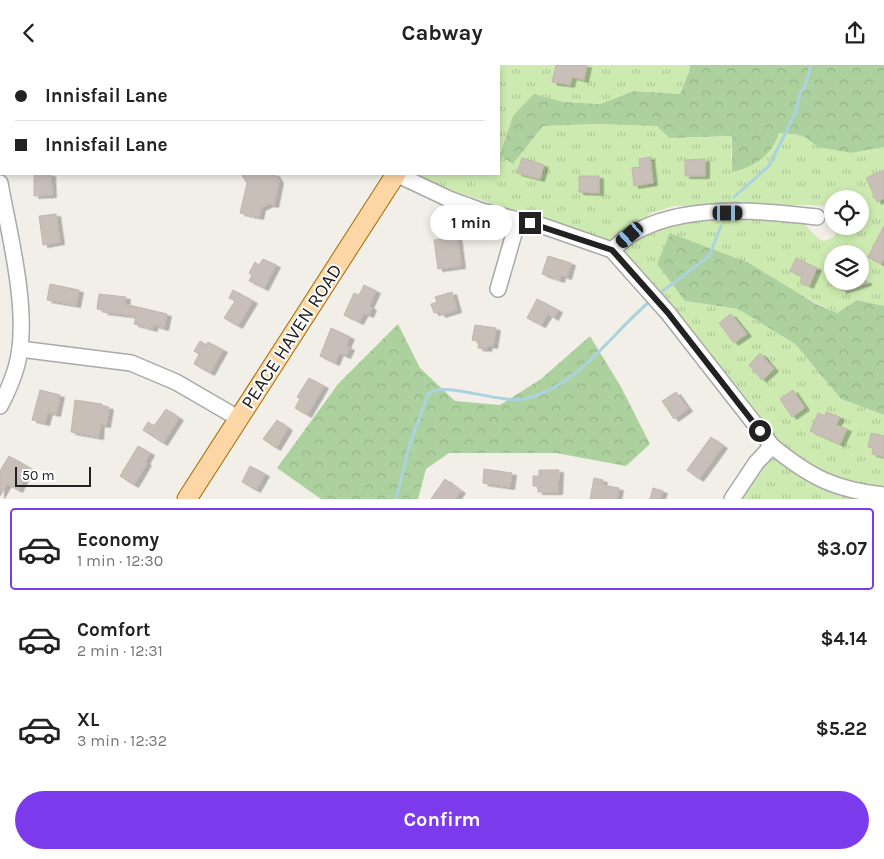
<!DOCTYPE html>
<html lang="en">
<head>
<meta charset="utf-8">
<style>
  body { margin:0; font-family:Karla,sans-serif; background:#f2f2f2; color:#222; height:100vh; display:flex; flex-direction:column; font-size:19px; white-space:nowrap }
  * { box-sizing:border-box; margin:0 }
  p { font-size:16px; color:#767676 }
  .icon { flex:none; width:28px; height:28px; fill:none; stroke:currentColor; stroke-width:2; stroke-linecap:round; stroke-linejoin:round }
  .map { position:relative; height:434px; overflow:hidden }
  .details { display:flex; flex-direction:column; background:#fff; flex:1 }
  .details>* { flex:none }
  .hud { position:absolute; left:0px; top:0px; width:500px; height:110px; box-shadow:0 2px 8px #0003; display:grid; align-content:center; height:110px; padding:0 15px; background:#fff }
  .controls { position:absolute; left:824px; top:125px; display:grid; gap:10px }
  .controls a { display:grid; place-items:center; width:45px; height:45px; border-radius:50%; background:#fff; box-shadow:0 2px 8px #0003; font-size:25px }
  .scale { position:absolute; left:15px; bottom:12px; width:76px; box-sizing:border-box; padding-left:5px; border:2px solid #222; border-top:0; font-size:14px; line-height:18px; white-space:nowrap; color:#222; -webkit-text-stroke:4px #fff; paint-order:stroke }
  .end { position:absolute; width:22px; height:22px; margin:-11px; border:6px solid #222; background:#fff; box-shadow:0 0 0 2px #fff }
  .from { border-radius:50% }
  .bubble { position:absolute; height:35px; border-radius:18px; background:#fff; box-shadow:0 2px 8px #0003; font-size:16px; font-weight:700; line-height:35px; text-align:center }
  .car { position:absolute; width:15px; height:30px; margin:-15px -8px; border-radius:6px; box-shadow:0 0 4px 1px #0007; background:linear-gradient(#222 24%,#8ab4d8 0 40%,#222 0 76%,#8ab4d8 0 86%,#222 0) }
  .hud b { display:flex; align-items:center; gap:18px; height:48px; font-size:19px }
  .hud b+b { border-top:1px solid #e0e0e0 }
  .hud i { width:12px; height:12px; background:#222 }
  ul { padding:9px 0 0; list-style:none }
  li { display:flex; align-items:center; gap:15px; height:82px; margin:0 10px 8px; padding:0 5px; border:2px solid transparent; border-radius:5px }
  li div { flex:1 }
  li b { display:block; font-size:19px }
  li em { font-style:normal; font-weight:700 }
  li.on { border-color:#7c3aed }
  li>.icon { width:45px; height:45px; stroke-width:1.5 }
  .cta { display:flex; gap:10px; margin-top:auto; padding:10px 15px }
  .cta a { flex:1; height:58px; border-radius:30px; background:#7c3aed; color:#fff; font-size:20px; font-weight:700; line-height:58px; text-align:center }
  header { display:flex; justify-content:space-between; align-items:center; height:65px; padding:0 15px; background:#fff; font-size:22px; font-weight:700 }
  .map>svg:first-child { display:block }
  .grass { fill:url(#grass-tufts); fill-rule:evenodd }
  .forest { fill:url(#forest-crowns) }
  .lines { fill:none; stroke-linecap:round; stroke-linejoin:round }
  .stream { stroke:#aad3df; stroke-width:3 }
  .building { fill:#c7bfb8; stroke:#c4b6ab; filter:url(#shadow) }
  .minor-casing { stroke:#a9a9a9; stroke-width:18 }
  .major-casing { stroke:#a06b00; stroke-width:21 }
  .minor { stroke:#fff; stroke-width:15 }
  .major { stroke:#fcd6a4; stroke-width:19 }
  .route { stroke:#222; stroke-width:6 }
  .labels { text-anchor:middle; stroke-width:4; stroke-linejoin:round; paint-order:stroke }
  .street-label { font-size:19px; fill:#222; stroke:#fff }
</style>
</head>
<body>
<header><svg class="icon" aria-label="back" viewBox="0 0 24 24"><path d="M15 5l-7 7 7 7"/></svg>Cabway<svg class="icon" aria-label="share" viewBox="0 0 24 24"><path d="M12 15V3M7 8l5-5 5 5M5 13v7h14v-7"/></svg></header>
<div class="map">
<svg width="884" height="434" viewBox="0 0 884 434">
  <defs>
    <pattern id="grass-tufts" width="24" height="20" patternUnits="userSpaceOnUse" patternTransform="scale(1.25)"><rect width="24" height="20" fill="#cdebb0"/><path d="M3 7l-1-3M5 7V3M7 7l1-3M15 17l-1-3M17 17v-4M19 17l1-3" fill="none" stroke="#b0c997"/></pattern>
    <pattern id="forest-crowns" width="20" height="18" patternUnits="userSpaceOnUse" patternTransform="scale(1.25)"><rect width="20" height="18" fill="#add19e"/><path d="M2 6a3 3 0 1 1 6 0M12 15a3 3 0 1 1 6 0" fill="none" stroke="#95b388"/></pattern>
    <filter id="shadow"><feDropShadow dx="4.5" dy="2.5" stdDeviation="0" flood-color="#0004"/></filter>
  </defs>
  <rect width="100%" height="100%" fill="#f2efe9"/>
  <g class="grass">
    <path d="M473,0H690L689,7L680,29L634,26L600,39L564,37L534,29L513,99L543,61L597,59L657,61L669,73L732,71L731,95L779,68L802,70L818,82L851,88L884,82V241L857,235L837,248L671,168L658,199L685,236L738,244L795,279L841,334L884,350V422L850,419L799,394L784,383L750,347L623,189L630,176L645,166L706,152L801,156L819,174L824,176L834,172L839,161H860V134H832V145L828,141L807,140L674,141L652,148L609,180L559,160L438,121L417,109H499V1ZM832,189H860V216H832Z"/>
    <polygon points="772,394 779,394 884,434 737,434 766,397"/>
  </g>
  <g class="forest">
    <path d="M690,0H884V82L851,88L818,82L802,70L779,68C772,90 755,102 732,107V71L669,73L657,61L597,59L543,61L513,99L500,90L513,51L534,29L564,37L600,39L634,26L680,29L689,7Z"/>
    <polygon points="670,168 749,198 816,239 837,248 857,235 884,241 884,350 841,334 795,279 738,244 685,236 657,199"/>
    <polygon points="398,259 420,303 455,336 500,340 541,314 590,271 621,322 650,379 626,401 556,388 449,388 426,404 418,434 321,434 277,403 338,319"/>
  </g>
  <g class="lines">
    <g class="stream">
      <polyline points="734,132 769,101 795,49 801,25 804,25 811,0"/>
      <polyline points="660,228 709,191 721,161"/>
      <path d="M396,434L410,379L428,329C442,315 500,339 524,334C578,322 608,272 648,238"/>
    </g>
  </g>
  <g class="building">
    <polygon points="556,0 587,0 584,15 572,12 570,20 552,17"/>
    <polygon points="650,92 653,118 634,121 632,103 640,102 639,94"/>
    <polygon points="522,93 544,100 540,114 517,108"/>
    <polygon points="705,94 705,111 685,111 685,95"/>
    <polygon points="884,105 884,133 877,137 866,113"/>
    <polygon points="34,109 51,109 52,130 34,131"/>
    <polygon points="241,109 275,109 279,116 274,140 269,139 261,143 259,152 240,148 247,118"/>
    <polygon points="579,111 599,111 599,128 579,127"/>
    <polygon points="56,149 60,177 43,180 39,151"/>
    <polygon points="456,161 461,201 438,204 434,175 443,174 441,163"/>
    <polygon points="884,161 884,194 881,199 868,192"/>
    <polygon points="548,191 571,198 567,212 561,210 560,215 542,209"/>
    <polygon points="796,193 817,203 809,221 800,217 802,211 790,206"/>
    <polygon points="263,194 276,200 264,223 249,216 252,210 249,208 255,197 259,200"/>
    <polygon points="839,216 867,216 867,218 842,226"/>
    <polygon points="50,219 79,225 76,240 47,235"/>
    <polygon points="364,220 376,226 369,241 372,243 369,250 364,248 359,257 344,250 354,228 359,230"/>
    <polygon points="233,225 253,236 238,261 224,253 235,236 229,233"/>
    <polygon points="452,227 457,245 441,250 440,247 434,248 431,239 437,237 435,232"/>
    <polygon points="99,229 126,232 125,239 167,249 164,263 153,260 153,264 134,259 136,251 103,247 104,245 97,244"/>
    <polygon points="537,234 558,245 554,253 548,249 541,260 527,253"/>
    <polygon points="731,249 747,269 734,278 719,258"/>
    <polygon points="475,260 496,263 493,281 488,280 487,284 478,283 479,276 472,275"/>
    <polygon points="331,263 350,272 346,281 350,283 346,291 339,288 335,298 320,291"/>
    <polygon points="200,276 206,280 208,277 223,285 210,308 194,299 199,289 194,286"/>
    <polygon points="760,288 774,304 762,315 749,300"/>
    <polygon points="309,313 324,321 307,350 295,343 300,334 297,332"/>
    <polygon points="40,325 60,330 56,349 48,347 45,358 32,355"/>
    <polygon points="793,325 805,343 792,352 780,334"/>
    <polygon points="676,327 688,344 674,354 662,336"/>
    <polygon points="75,335 102,339 102,341 109,342 106,360 100,359 99,372 71,367"/>
    <polygon points="166,344 179,353 163,378 143,365 148,357 154,361"/>
    <polygon points="826,347 840,352 836,360 847,364 840,379 810,366 818,348 825,351"/>
    <polygon points="277,355 288,363 276,383 263,374"/>
    <polygon points="871,368 884,371 884,392 872,389 873,383 868,382"/>
    <polygon points="711,372 723,381 699,414 687,405"/>
    <polygon points="138,381 150,388 145,397 147,398 134,420 120,411"/>
    <polygon points="9,391 30,403 18,425 7,419 0,431 0,406"/>
    <polygon points="250,401 265,409 256,425 242,417"/>
    <polygon points="484,404 512,408 510,422 483,418"/>
    <polygon points="539,405 559,405 558,427 538,427 538,421 533,421 533,411 539,411"/>
    <polygon points="594,413 603,415 602,420 619,423 617,434 590,434"/>
    <polygon points="445,414 461,426 455,434 431,434"/>
    <polygon points="653,423 663,426 660,434 650,434"/>
  </g>
  <g class="lines">
    <defs>
      <g id="minor">
        <path d="M396,109L449,134L482,146L543,161L612,185L668,248L772,381C810,412 835,425 884,430"/>
        <path d="M0,118C9,168 26,233 20,283C18,303 9,324 0,341"/>
        <path d="M612,185C618,180 624,174 630,170C681,138 760,145 817,152"/>
        <polyline points="498,224 518,155"/>
        <polyline points="20,284 131,298 176,317 238,353"/>
        <polyline points="732,434 756,398 772,381"/>
      </g>
      <g id="major">
        <polyline points="464,1 465,0"/>
        <polyline points="187,434 396,109"/>
      </g>
    </defs>
    <use href="#minor" class="minor-casing"/>
    <use href="#major" class="major-casing"/>
    <use href="#minor" class="minor"/>
    <use href="#major" class="major"/>
  </g>
  <g class="lines">
    <polyline class="route" points="530,158 612,185 668,248 760,366"/>
  </g>
  <g class="labels">
    <g class="street-label">
      <text transform="translate(291 271) rotate(-57)" y="7">PEACE HAVEN ROAD</text>
    </g>
  </g>
</svg>
<div class="controls">
<a><svg class="icon" aria-label="locate" viewBox="0 0 24 24"><circle cx="12" cy="12" r="6"/><path d="M12 2v4M12 18v4M2 12h4M18 12h4"/></svg></a>
<a><svg class="icon" aria-label="layers" viewBox="0 0 24 24"><path d="M12 4l9 5-9 5-9-5zM3 14l9 5 9-5"/></svg></a>
</div>
<div class="scale">50 m</div>
<i class="end from" style="left:760px;top:366px"></i>
<i class="end" style="left:530px;top:158px"></i>
<div class="bubble" style="left:430px;top:140px;width:82px">1 min</div>
<i class="car" style="left:728px;top:148px;rotate:90deg"></i>
<i class="car" style="left:630px;top:170px;rotate:229deg"></i>
<div class="hud">
<b><i class="from"></i>Innisfail Lane</b>
<b><i></i>Innisfail Lane</b>
</div>
</div>
<section class="details">
<ul>
<li class="on"><svg class="icon" aria-label="car" viewBox="0 0 24 24"><path d="M5 17H2v-5l4-1 3-4h7l3 4 3 1v5h-3M9 17h6M6 11h13"/><circle cx="7" cy="17" r="2"/><circle cx="17" cy="17" r="2"/></svg><div><b>Economy</b><p>1 min · 12:30</p></div><em>$3.07</em></li>
<li><svg class="icon" aria-label="car" viewBox="0 0 24 24"><path d="M5 17H2v-5l4-1 3-4h7l3 4 3 1v5h-3M9 17h6M6 11h13"/><circle cx="7" cy="17" r="2"/><circle cx="17" cy="17" r="2"/></svg><div><b>Comfort</b><p>2 min · 12:31</p></div><em>$4.14</em></li>
<li><svg class="icon" aria-label="car" viewBox="0 0 24 24"><path d="M5 17H2v-5l4-1 3-4h7l3 4 3 1v5h-3M9 17h6M6 11h13"/><circle cx="7" cy="17" r="2"/><circle cx="17" cy="17" r="2"/></svg><div><b>XL</b><p>3 min · 12:32</p></div><em>$5.22</em></li>
</ul>
<div class="cta"><a>Confirm</a></div>
</section>
</body>
</html>
